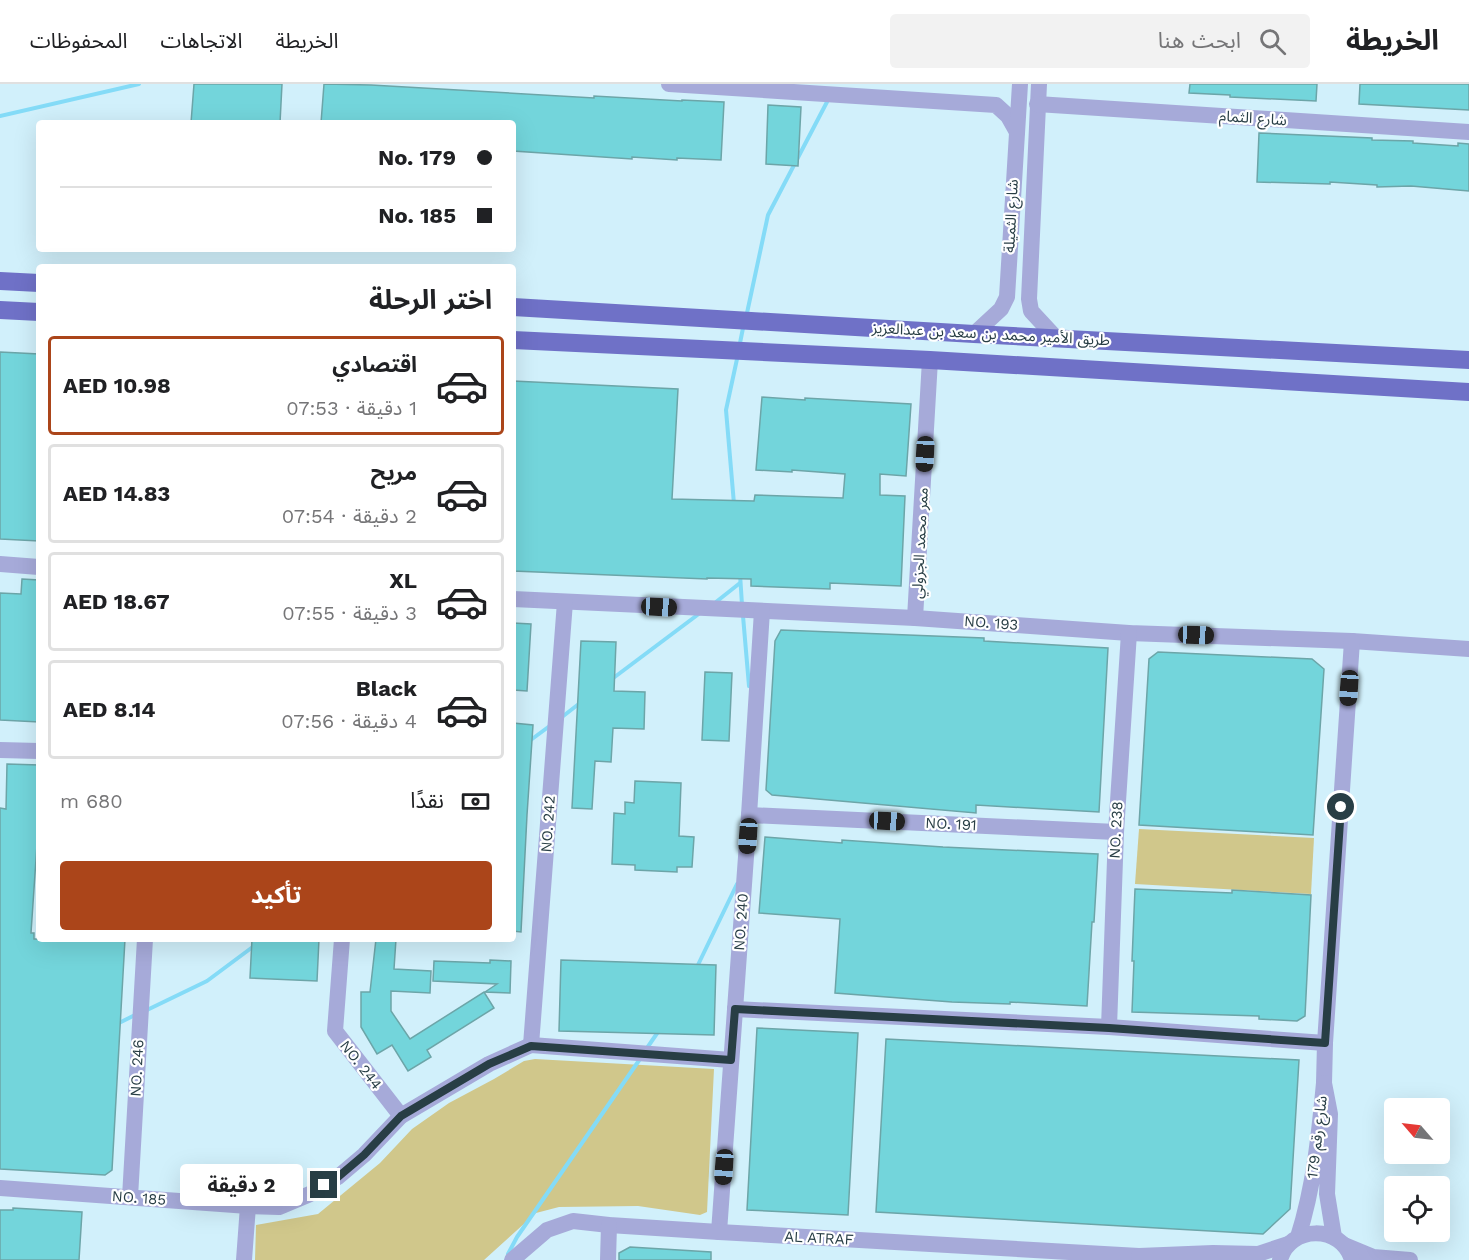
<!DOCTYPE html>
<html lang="ar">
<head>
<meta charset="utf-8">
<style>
  body { margin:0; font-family:"Work Sans","Noto Sans Arabic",sans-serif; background:#f2f2f2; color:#202124; direction:rtl; height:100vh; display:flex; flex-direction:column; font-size:22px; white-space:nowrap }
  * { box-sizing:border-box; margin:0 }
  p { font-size:20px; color:#757577 }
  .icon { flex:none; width:33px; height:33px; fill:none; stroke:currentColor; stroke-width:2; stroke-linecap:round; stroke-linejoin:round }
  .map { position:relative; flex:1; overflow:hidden; direction:ltr }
  .sheet { position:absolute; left:36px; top:180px; width:480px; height:678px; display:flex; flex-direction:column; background:#fff; border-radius:6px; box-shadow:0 6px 24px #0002; direction:rtl }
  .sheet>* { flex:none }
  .top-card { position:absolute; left:36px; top:36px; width:480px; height:132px; border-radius:6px; box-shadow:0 6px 24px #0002; direction:rtl; display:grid; align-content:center; height:132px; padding:0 24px; background:#fff }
  .needle { width:39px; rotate:298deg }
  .controls { position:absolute; left:1384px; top:1014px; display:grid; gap:12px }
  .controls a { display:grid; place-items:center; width:66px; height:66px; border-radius:6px; background:#fff; box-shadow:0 6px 24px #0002; font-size:30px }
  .end { position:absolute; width:27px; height:27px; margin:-14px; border:8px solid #283e45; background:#fff; box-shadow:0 0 0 3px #fff }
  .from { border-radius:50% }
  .bubble { position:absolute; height:42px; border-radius:6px; background:#fff; box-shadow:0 6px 24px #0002; font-size:20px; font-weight:700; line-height:42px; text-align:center; direction:rtl }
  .car { position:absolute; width:18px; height:36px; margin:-18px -9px; border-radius:8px; box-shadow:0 0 4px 2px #0007; background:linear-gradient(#222 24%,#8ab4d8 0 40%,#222 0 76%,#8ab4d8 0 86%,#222 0) }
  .top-card b { display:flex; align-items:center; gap:21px; height:57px; font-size:22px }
  .top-card b+b { border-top:2px solid #e0e0e0 }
  .top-card i { width:15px; height:15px; background:#202124 }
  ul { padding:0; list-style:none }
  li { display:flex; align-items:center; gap:18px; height:99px; margin:0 12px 9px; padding:0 12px; border:3px solid #e0e0e0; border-radius:6px }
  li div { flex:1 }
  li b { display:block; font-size:22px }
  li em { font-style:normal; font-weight:700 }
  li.selected { border-color:#ab451a }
  li>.icon { width:54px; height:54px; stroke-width:1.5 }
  h2 { padding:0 24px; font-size:27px; line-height:72px }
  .pay { display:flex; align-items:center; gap:15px; height:66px; padding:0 24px; font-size:22px }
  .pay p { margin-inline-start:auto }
  .primary-button { display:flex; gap:12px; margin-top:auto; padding:12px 24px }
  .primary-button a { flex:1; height:69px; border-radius:6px; background:#ab451a; color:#fff; font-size:24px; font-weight:700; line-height:69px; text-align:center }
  header { display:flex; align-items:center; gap:36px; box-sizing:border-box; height:84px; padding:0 30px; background:#fff; border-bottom:2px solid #e0e0e0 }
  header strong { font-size:28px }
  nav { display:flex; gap:33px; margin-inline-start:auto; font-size:21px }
  .search { width:420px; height:54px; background:#f2f2f2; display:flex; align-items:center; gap:15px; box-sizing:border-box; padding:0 21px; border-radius:6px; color:#757577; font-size:22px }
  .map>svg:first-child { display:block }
  .green { fill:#d0c78b }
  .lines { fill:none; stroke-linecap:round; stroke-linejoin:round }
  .stream { stroke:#84dbf7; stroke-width:4 }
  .building { fill:#73d5db; stroke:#6ca5a8; stroke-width:1.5 }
  .minor { stroke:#a6aad9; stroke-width:16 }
  .major { stroke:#6f71c7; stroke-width:18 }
  .route { stroke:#283e45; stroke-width:8 }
  .labels { text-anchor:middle; stroke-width:4.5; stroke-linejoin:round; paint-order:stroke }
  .street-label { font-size:15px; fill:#283e45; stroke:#fff }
</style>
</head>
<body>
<header>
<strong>الخريطة</strong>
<div class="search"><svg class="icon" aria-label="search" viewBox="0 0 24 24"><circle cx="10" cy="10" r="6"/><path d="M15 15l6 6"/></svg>ابحث هنا</div>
<nav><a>الخريطة</a><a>الاتجاهات</a><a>المحفوظات</a></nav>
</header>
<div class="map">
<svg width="1469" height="1176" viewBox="0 0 1469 1176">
  <rect width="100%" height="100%" fill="#d1f0fb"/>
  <g class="green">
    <polygon points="1139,745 1314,754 1311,810 1135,800"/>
    <polygon points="535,975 714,985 707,1128 700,1131 638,1122 559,1123 536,1129 484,1176 255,1176 256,1141 318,1130 380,1079 412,1045 449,1019 494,995 524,977"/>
  </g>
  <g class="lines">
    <g class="stream">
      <polyline points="0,32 139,0"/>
      <polyline points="747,229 768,131 828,16"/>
      <polyline points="740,259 743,244"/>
      <polyline points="734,420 726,326 737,275"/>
      <polyline points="740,490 742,521"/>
      <polyline points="716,518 740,499"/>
      <polyline points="743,532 749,602"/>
      <polyline points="612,595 700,529"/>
      <polyline points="562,633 580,619"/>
      <polyline points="528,658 551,641"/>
      <polyline points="696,885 737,800"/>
      <polyline points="147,926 207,897 254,862"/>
      <polyline points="117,940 135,931"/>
      <polyline points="647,964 660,945"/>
      <polyline points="508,1170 517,1153 640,975"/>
    </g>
  </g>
  <g class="building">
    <polygon points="194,0 282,0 280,39 191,39"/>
    <polygon points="324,0 371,1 594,14 594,12 682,17 682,16 724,18 721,76 677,74 677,76 632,73 632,75 513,67 513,39 321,39"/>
    <polygon points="1190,0 1317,0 1316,17 1230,13 1230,11 1189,9"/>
    <polygon points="1360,0 1469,0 1469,26 1359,20"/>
    <polygon points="768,21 801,23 798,82 766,80"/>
    <polygon points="1259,49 1372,54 1372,56 1413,57 1413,59 1458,62 1458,59 1469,60 1469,107 1411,102 1377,103 1377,101 1330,98 1330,100 1257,98"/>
    <polygon points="0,268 39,270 39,457 0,455"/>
    <polygon points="513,297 678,305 672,415 754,417 755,411 843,414 845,390 792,386 792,388 756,386 762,313 805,316 805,314 911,320 906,392 880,390 880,411 905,412 901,502 830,499 830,505 751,502 751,495 707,494 707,495 513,487"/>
    <polygon points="22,495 39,496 39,638 0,636 0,509 21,510"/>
    <polygon points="513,539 531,540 527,607 513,606"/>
    <polygon points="781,546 984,554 984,557 1108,564 1099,728 976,721 976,729 772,711 766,706 775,557"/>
    <polygon points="581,557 616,558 614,607 645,608 644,645 613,644 611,678 595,677 592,725 572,724"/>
    <polygon points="1158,568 1312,575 1324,585 1313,751 1139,741 1149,575"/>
    <polygon points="705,588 732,589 729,657 702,656"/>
    <polygon points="513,639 533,641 527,731 521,848 513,847"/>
    <polygon points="7,680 39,681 39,731 31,849 34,849 34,855 125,855 112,1086 105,1091 0,1085 0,724 6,725"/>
    <polygon points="635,697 681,699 679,752 694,753 692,783 677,783 677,788 635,786 635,781 612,780 614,729 625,730 625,718 634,719"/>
    <polygon points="765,753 842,759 842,756 943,763 1098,770 1094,838 1092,838 1087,922 1010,918 1010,920 952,918 835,909 840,835 759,829"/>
    <polygon points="1135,805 1232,809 1232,806 1311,811 1305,932 1297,937 1259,935 1259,932 1132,928 1134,877 1132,877"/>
    <polygon points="252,855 319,855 317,897 250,894"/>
    <polygon points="376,855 396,855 394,885 431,887 430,909 391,907 391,927 410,955 484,908 494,924 427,966 431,973 408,987 392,961 377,970 361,943 361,908 370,908"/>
    <polygon points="490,876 511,877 510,909 485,908 497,900 433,897 434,877 490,879"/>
    <polygon points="561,876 716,881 714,951 559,947"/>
    <polygon points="757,944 858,949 848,1131 747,1126"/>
    <polygon points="886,955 1299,976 1290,1125 1263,1150 876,1128"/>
    <polygon points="13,1124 82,1128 79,1176 0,1176 0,1126 13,1126"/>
    <polygon points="630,1163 711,1168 711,1176 619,1176 619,1169"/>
  </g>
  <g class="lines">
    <g class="minor">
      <polyline points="669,0 996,21 1008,32 1017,48"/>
      <polyline points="1039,0 1029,215 1031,227 1056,254"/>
      <polyline points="1037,20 1469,48"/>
      <polyline points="974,250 1001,225 1007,213 1020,0"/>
      <polyline points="0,480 39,483"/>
      <polyline points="513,515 915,534 1129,549 1352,557 1469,565"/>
      <polyline points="915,534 930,276"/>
      <polyline points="0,666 39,667"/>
      <polyline points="749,731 1116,748"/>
      <polyline points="342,855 335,947 401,1032"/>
      <polyline points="735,925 1109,943 1325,959"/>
      <polyline points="1109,943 1116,748 1129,549"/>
      <polyline points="531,961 565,518"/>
      <polyline points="1324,999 1325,959 1352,557"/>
      <polyline points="0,1104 248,1122 279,1123 310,1110 338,1093 364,1071 401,1032 489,980 531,961 731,976"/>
      <polyline points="130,1113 145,855"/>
      <polyline points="719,1148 749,731 762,527"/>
      <path d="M1298,1153C1314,1103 1319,1051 1324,999L1330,1030L1327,1110L1334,1153"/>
      <polyline points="1344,1161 1373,1173 1410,1176"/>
      <polyline points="244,1176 248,1122"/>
      <polyline points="512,1176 547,1146 573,1137 609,1141 719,1148 1139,1172"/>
      <polyline points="608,1176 609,1141"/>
      <polyline points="1159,1176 1139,1172 1213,1169 1258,1170 1288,1160"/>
      <path d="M1280,1176C1289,1141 1342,1140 1352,1176"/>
    </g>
    <g class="major">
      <polyline points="0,197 39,199"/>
      <polyline points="513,223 974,250 1469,276"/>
      <polyline points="0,226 39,228"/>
      <polyline points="513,256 930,276 1469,308"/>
    </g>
  </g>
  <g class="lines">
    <polyline class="route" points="324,1101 338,1093 364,1071 401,1032 489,980 531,962 731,976 735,925 1109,944 1325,959 1341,723"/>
  </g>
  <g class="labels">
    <g class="street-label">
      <text transform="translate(1253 34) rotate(4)" y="5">شارع الثمام</text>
      <text transform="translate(1011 132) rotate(-87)" y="5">شارع الثميلة</text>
      <text transform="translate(991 250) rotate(3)" y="5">طريق الأمير محمد بن سعد بن عبدالعزيز</text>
      <text transform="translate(920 459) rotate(-87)" y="5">ممر محمد الجزولي</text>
      <text transform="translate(991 539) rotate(4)" y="5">NO. 193</text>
      <text transform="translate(548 740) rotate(-86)" y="5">NO. 242</text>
      <text transform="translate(951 740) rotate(3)" y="5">NO. 191</text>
      <text transform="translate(1116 746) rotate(-87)" y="5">NO. 238</text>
      <text transform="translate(741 838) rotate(-86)" y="5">NO. 240</text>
      <text transform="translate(361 981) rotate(52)" y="5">NO. 244</text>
      <text transform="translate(137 984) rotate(-87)" y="5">NO. 246</text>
      <text transform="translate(1317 1053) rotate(-83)" y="5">شارع رقم 179</text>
      <text transform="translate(139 1114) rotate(4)" y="5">NO. 185</text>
      <text transform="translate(819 1154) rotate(3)" y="5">AL ATRAF</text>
    </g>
  </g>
</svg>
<div class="controls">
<a><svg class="needle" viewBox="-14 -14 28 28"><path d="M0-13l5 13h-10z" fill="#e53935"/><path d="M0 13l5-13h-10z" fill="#757577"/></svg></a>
<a><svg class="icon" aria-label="locate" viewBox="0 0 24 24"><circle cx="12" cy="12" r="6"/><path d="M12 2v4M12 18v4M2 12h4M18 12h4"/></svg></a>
</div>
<i class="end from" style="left:1341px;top:723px"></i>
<i class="end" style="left:324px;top:1101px"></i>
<div class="bubble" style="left:180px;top:1080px;width:123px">2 دقيقة</div>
<i class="car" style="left:925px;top:370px;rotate:183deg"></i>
<i class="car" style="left:659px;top:523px;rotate:93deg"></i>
<i class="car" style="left:1196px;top:551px;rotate:92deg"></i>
<i class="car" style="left:1349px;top:604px;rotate:184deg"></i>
<i class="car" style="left:887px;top:737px;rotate:93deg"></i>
<i class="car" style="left:748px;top:752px;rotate:184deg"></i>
<i class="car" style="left:724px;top:1083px;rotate:184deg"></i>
<div class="top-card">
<b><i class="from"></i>No. 179</b>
<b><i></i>No. 185</b>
</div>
<section class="sheet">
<h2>اختر الرحلة</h2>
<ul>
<li class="selected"><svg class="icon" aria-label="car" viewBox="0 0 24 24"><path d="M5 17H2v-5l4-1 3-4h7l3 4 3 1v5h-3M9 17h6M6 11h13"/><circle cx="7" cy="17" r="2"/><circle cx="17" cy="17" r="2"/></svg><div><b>اقتصادي</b><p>1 دقيقة · 07:53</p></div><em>AED 10.98</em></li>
<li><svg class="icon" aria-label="car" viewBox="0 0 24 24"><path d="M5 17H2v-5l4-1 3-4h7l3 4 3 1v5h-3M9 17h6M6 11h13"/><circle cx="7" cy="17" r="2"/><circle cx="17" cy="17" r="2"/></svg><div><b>مريح</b><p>2 دقيقة · 07:54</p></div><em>AED 14.83</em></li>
<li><svg class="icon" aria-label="car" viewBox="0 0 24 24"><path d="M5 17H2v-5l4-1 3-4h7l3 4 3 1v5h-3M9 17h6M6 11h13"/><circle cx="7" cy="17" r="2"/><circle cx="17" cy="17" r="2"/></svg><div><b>XL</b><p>3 دقيقة · 07:55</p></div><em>AED 18.67</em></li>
<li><svg class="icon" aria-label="car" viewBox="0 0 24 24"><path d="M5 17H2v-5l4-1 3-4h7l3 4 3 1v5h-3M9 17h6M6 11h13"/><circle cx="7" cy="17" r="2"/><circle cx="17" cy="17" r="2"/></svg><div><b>Black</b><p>4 دقيقة · 07:56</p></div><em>AED 8.14</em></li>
</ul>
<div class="pay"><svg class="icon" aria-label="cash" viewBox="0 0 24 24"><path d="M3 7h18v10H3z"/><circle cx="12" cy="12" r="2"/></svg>نقدًا<p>680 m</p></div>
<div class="primary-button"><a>تأكيد</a></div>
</section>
</div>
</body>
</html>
